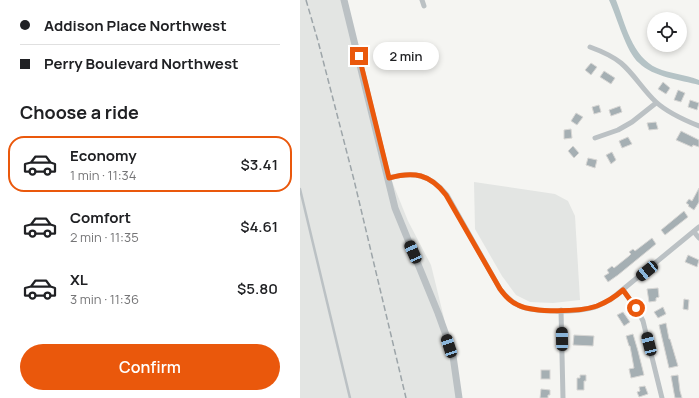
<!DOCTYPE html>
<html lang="en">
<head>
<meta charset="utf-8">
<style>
  body { margin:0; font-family:Manrope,sans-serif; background:#f2f2f2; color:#202124; height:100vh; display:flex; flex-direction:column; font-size:15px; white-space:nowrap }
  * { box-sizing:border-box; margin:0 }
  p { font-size:13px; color:#757577 }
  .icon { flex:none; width:22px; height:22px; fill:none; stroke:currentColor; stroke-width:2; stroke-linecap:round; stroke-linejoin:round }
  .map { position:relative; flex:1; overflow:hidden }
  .sheet { display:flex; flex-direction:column; background:#fff; width:300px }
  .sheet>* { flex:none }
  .banner { display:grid; align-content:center; height:88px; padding:0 20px; background:#fff }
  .tools { position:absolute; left:347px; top:12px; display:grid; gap:8px }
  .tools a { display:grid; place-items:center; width:40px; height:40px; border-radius:50%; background:#fff; box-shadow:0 2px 6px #0003; font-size:20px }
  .end { position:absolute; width:18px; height:18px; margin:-9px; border:5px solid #ea580c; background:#fff; box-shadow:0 0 0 2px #fff }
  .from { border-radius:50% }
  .bubble { position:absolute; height:28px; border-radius:14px; background:#fff; box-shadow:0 2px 6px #0003; font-size:13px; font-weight:600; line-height:28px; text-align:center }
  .car { position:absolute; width:12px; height:24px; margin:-12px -6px; border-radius:5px; box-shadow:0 0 3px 1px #0007; background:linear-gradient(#222 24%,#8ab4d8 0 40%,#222 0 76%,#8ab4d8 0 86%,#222 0) }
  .banner b { display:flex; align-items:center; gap:14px; height:38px; font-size:15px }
  .banner b+b { border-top:1px solid #e0e0e0 }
  .banner i { width:10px; height:10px; background:#202124 }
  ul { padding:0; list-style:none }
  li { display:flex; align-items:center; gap:12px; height:56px; margin:0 8px 6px; padding:0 12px; border:2px solid transparent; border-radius:16px }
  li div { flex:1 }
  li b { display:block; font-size:15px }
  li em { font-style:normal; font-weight:600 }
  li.on { border-color:#ea580c }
  li>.icon { width:36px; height:36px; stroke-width:1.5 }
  h2 { padding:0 20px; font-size:18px; line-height:48px }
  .cta { display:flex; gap:8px; margin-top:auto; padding:8px 20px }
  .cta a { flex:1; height:46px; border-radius:24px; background:#ea580c; color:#fff; font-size:16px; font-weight:600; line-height:46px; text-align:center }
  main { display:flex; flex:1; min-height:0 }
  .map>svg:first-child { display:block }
  .built { fill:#e3e5e3 }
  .water { fill:#b5c3c6 }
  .building { fill:#a5afb3; stroke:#d7d6d4 }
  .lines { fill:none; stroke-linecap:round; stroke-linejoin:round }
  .service { stroke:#bbc1c4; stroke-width:2.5 }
  .minor { stroke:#bbc1c4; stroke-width:5 }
  .tertiary { stroke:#bbc1c4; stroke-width:7 }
  .rail { stroke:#9da5a9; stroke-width:1.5; stroke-dasharray:6 3; stroke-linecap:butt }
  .route { stroke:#ea580c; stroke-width:5 }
</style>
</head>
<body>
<main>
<section class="sheet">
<div class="banner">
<b><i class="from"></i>Addison Place Northwest</b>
<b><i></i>Perry Boulevard Northwest</b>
</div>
<h2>Choose a ride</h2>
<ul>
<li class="on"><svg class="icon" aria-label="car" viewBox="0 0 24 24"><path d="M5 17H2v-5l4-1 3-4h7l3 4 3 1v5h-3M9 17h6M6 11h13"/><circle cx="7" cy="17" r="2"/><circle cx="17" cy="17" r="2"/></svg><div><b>Economy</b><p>1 min · 11:34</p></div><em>$3.41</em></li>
<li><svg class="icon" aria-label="car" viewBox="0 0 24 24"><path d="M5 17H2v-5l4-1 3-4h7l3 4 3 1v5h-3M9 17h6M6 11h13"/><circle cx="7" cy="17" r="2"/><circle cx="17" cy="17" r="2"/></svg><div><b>Comfort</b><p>2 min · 11:35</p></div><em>$4.61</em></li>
<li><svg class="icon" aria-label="car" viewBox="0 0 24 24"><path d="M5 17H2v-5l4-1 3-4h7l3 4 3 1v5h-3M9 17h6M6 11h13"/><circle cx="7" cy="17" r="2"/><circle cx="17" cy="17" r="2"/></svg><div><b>XL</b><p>3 min · 11:36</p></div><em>$5.80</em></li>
</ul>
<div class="cta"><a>Confirm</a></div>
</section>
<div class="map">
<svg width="399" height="398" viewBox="0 0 399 398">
  <rect width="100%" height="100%" fill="#f5f5f2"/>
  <g class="built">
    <polygon points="0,0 43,0 87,169 108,221 131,265 144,318 155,375 157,398 0,398"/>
    <polygon points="174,182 255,194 268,201 275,216 280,300 253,303 230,302 216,295 202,276 175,229"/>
  </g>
  <path class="water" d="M309,0H316C325,23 332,57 357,68C370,74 385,74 399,80V85C381,80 353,77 339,63C326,52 317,17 309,0Z"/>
  <g class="building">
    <polygon points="291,63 297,67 291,75 285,70"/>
    <polygon points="304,71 315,78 311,84 300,77"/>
    <polygon points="363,82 370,88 366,94 358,89"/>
    <polygon points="378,90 385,93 381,102 374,100"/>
    <polygon points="390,100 399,103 397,110 388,107"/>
    <polygon points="299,105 301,112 294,114 292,107"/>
    <polygon points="320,106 322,112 311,116 309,110"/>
    <polygon points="276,113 283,117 277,125 271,121"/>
    <polygon points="356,122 358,129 349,130 347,123"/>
    <polygon points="271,129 272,138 264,139 264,130"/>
    <polygon points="381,131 399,140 399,147 393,145 392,147 376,140"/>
    <polygon points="328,137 332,144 322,148 319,141"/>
    <polygon points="273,146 279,153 274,158 268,151"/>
    <polygon points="312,152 316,160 311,164 306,155"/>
    <polygon points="288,158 297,160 295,168 286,165"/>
    <polygon points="399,188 399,202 394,210 388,206 389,205 386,203 389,199 392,201"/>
    <polygon points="384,211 388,217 365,235 361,230"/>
    <polygon points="352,238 356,244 318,275 308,282 304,276 309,273 307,270 312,266 314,268 329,256 331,254 329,252 333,249 335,251"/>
    <polygon points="388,255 399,260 397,267 385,262"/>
    <polygon points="358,288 359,297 356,298 356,301 349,302 347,289"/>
    <polygon points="384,299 389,300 388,310 383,309"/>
    <polygon points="363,307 366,314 358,318 354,312"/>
    <polygon points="323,312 330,322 324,326 317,315"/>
    <polygon points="366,323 369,339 370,339 378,366 369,368 359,325"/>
    <polygon points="333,334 338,351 344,375 331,378 329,369 334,368 330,346 329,346 326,336"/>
    <polygon points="274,335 294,336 293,346 273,345"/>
    <rect x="241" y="370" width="9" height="9"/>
    <polygon points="280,375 286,375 286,381 284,381 284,390 277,390 277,378 280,378"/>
    <polygon points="378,375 380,391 382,398 375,398 374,393 371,376"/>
    <polygon points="345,386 348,394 339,397 337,392 340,391 339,387"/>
    <polygon points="241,389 250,390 250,395 248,395 248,398 240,398"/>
  </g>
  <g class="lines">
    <polyline class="service" points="0,189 50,398"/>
    <g class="minor">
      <polyline points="122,0 124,6"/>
      <path d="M290,47C301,51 311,55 321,63C334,74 343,90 356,102C368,113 384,120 399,126"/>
      <polyline points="295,138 318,130 332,122 356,103"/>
      <path d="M89,178C113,171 130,174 147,195L200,289C205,295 209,300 216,304C231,314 278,312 295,307C300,305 305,302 310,300L399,227"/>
      <polyline points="394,232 399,238"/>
      <polyline points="323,290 336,308 343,321 362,398"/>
      <polyline points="261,310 263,398"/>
    </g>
    <polyline class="tertiary" points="44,0 95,208 138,313 146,335 153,356 159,398"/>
    <polyline class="rail" points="6,0 18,41 54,180 106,398"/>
  </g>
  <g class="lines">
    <path class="route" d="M59,56L89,178C114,171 130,174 146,195L200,289C205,296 210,302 218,305C234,313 280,312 297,306C307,302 315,297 323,290L336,308"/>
  </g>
</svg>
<div class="tools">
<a><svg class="icon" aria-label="locate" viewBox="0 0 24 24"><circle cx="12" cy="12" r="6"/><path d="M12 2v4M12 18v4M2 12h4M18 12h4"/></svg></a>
</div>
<i class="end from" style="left:336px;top:308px"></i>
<i class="end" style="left:59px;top:56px"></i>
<div class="bubble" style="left:73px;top:42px;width:66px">2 min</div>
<i class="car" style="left:113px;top:252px;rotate:336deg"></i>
<i class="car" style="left:347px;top:271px;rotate:231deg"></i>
<i class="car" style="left:262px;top:339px;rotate:359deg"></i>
<i class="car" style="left:349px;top:344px;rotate:346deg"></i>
<i class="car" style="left:149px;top:346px;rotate:342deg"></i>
</div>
</main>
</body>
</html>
